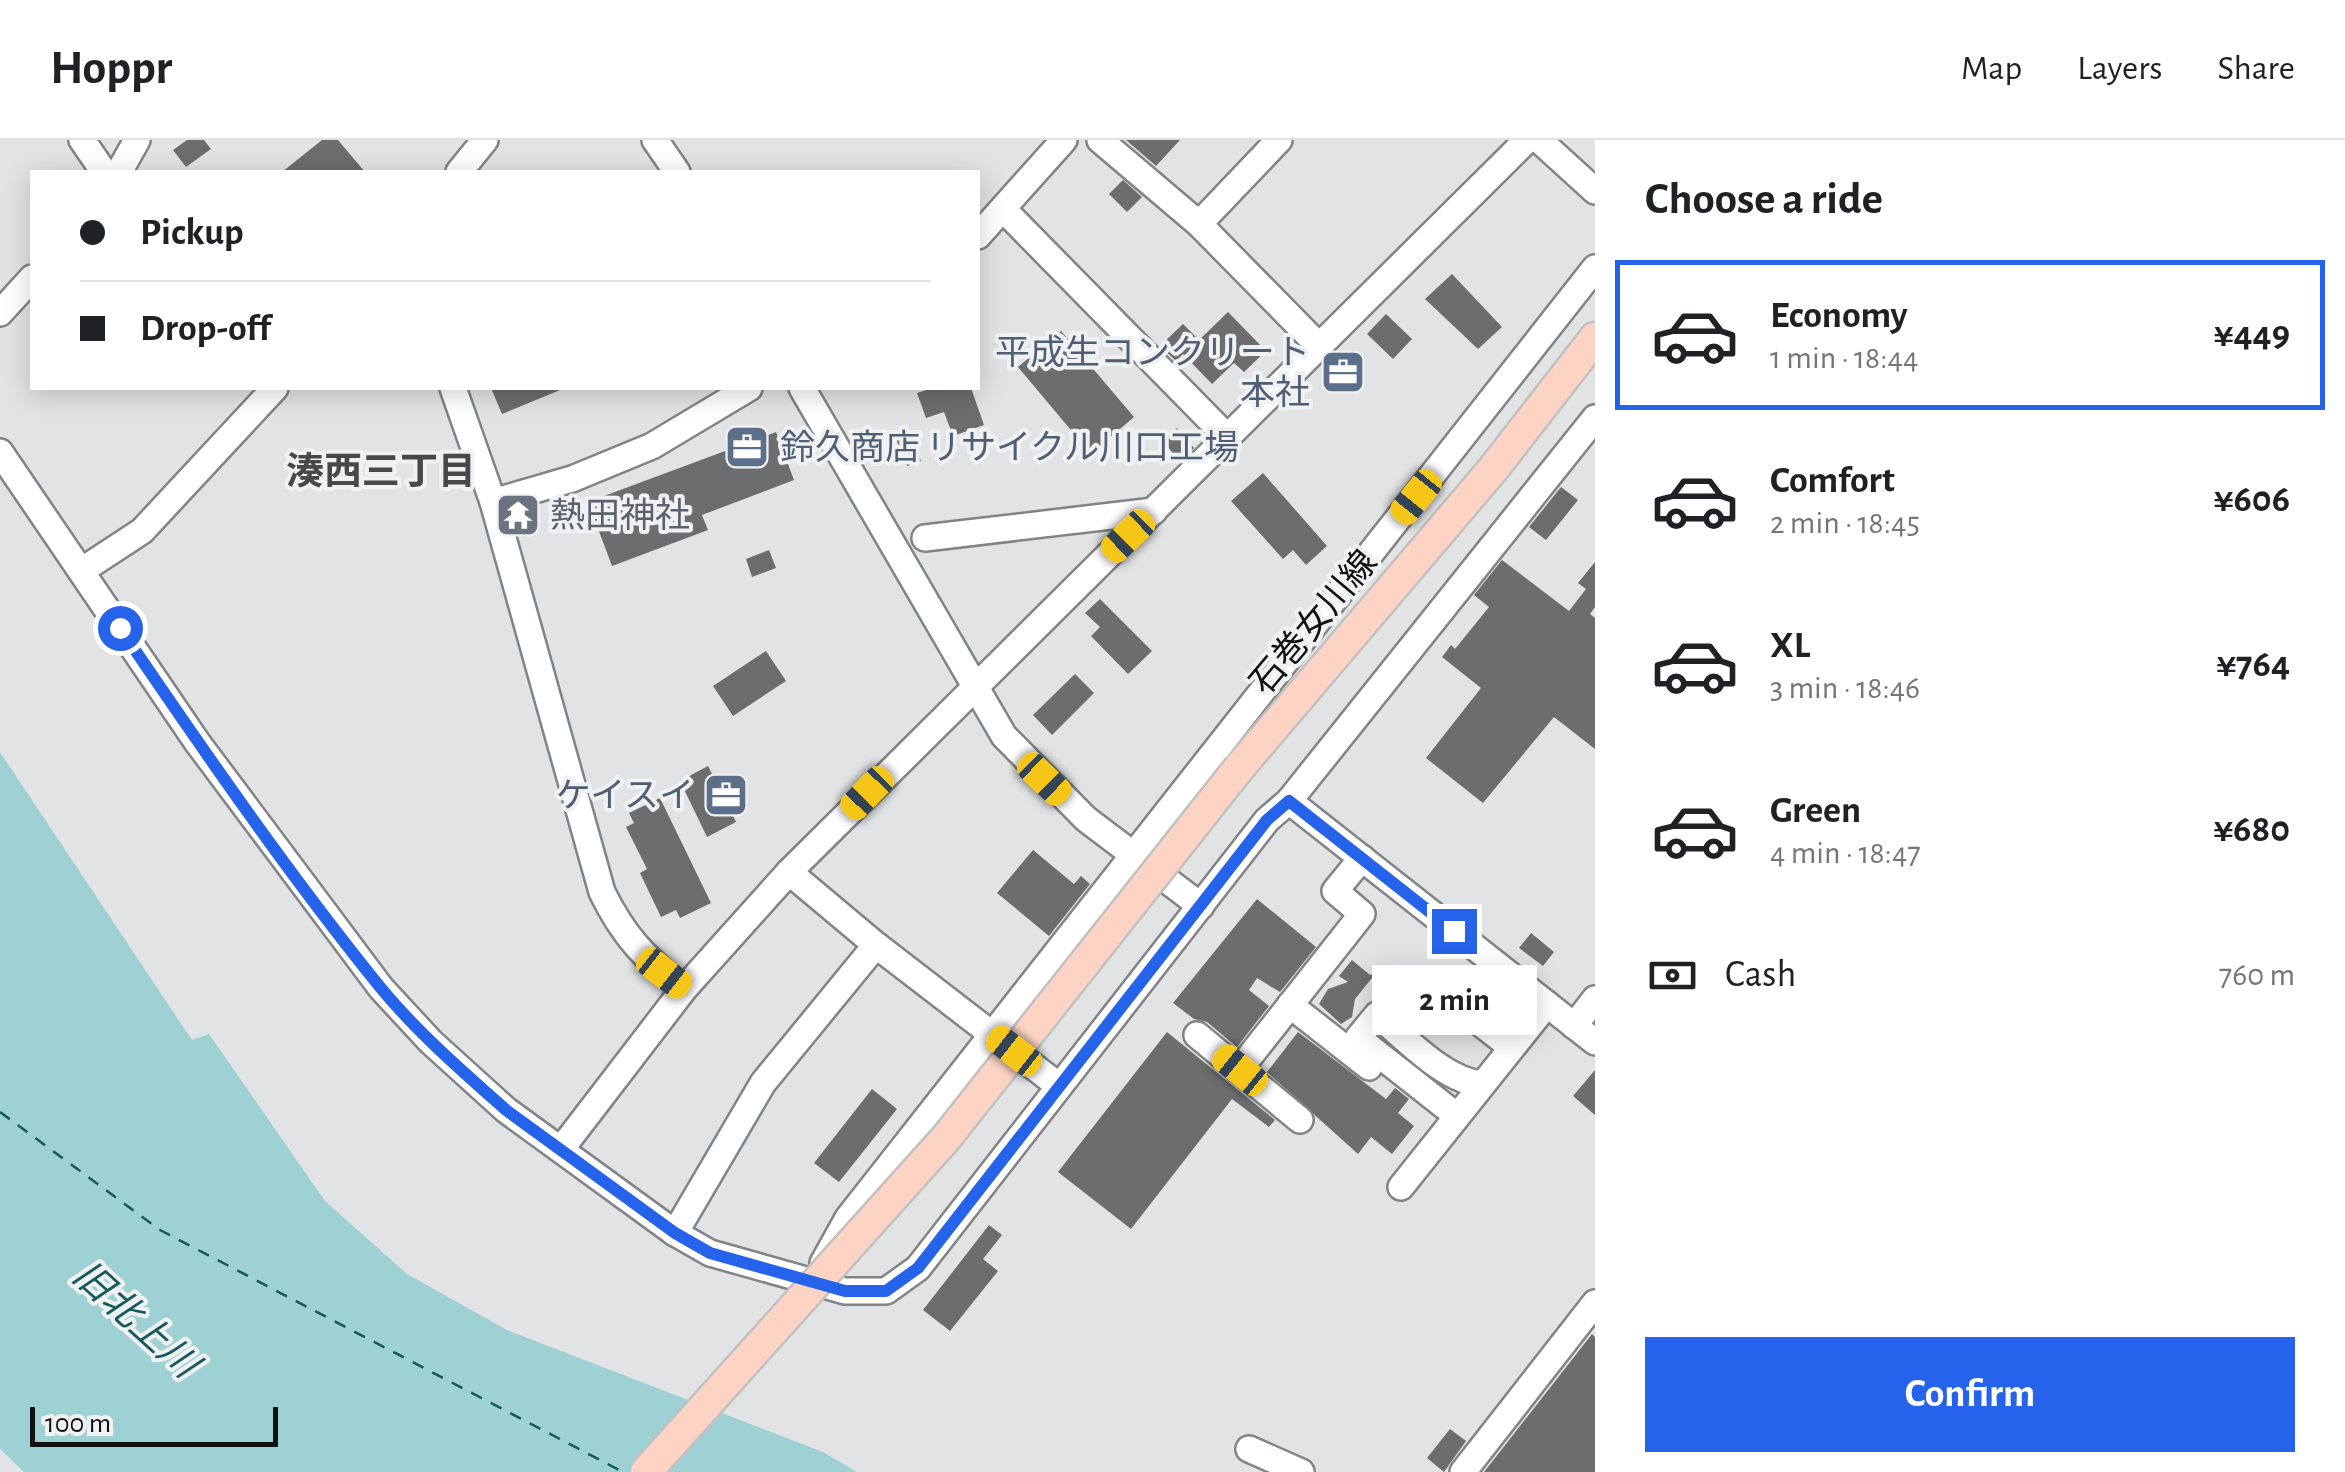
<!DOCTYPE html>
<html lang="en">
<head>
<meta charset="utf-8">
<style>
  body { margin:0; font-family:"Alegreya Sans","Noto Sans JP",sans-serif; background:#f6f6f6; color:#202124; height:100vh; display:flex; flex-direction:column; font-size:38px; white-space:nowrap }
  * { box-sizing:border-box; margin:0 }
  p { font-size:32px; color:#757577 }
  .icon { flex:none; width:55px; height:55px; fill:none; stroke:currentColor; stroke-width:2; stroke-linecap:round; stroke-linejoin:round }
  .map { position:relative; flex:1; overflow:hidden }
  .side { display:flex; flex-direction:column; background:#fff; width:750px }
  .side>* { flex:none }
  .hud { position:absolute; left:30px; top:30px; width:950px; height:220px; border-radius:0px; box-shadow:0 5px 25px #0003; display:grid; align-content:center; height:220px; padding:0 50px; background:#fff }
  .scale { position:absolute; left:30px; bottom:25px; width:248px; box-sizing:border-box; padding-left:10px; border:5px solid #101111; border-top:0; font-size:28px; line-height:35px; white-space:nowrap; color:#101111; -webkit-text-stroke:8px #f0f1f2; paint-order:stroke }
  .end { position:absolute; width:45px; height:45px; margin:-22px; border:12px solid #2563eb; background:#fff; box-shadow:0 0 0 5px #fff }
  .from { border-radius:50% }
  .bubble { position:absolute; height:70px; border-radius:0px; background:#fff; box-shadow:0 5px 25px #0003; font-size:32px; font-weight:700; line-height:70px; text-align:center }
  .car { position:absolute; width:30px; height:60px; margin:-30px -15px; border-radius:12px; box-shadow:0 0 8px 2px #0007; background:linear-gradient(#f5c518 24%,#345 0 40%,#f5c518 0 76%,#345 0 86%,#f5c518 0) }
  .hud b { display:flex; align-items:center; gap:35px; height:95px; font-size:38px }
  .hud b+b { border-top:2px solid #e0e0e0 }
  .hud i { width:25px; height:25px; background:#202124 }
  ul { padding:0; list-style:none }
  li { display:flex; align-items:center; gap:30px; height:150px; margin:0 20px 15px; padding:0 30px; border:5px solid transparent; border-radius:0px }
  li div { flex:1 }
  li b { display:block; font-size:38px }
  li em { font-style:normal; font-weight:700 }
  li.active { border-color:#2563eb }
  li>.icon { width:90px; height:90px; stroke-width:1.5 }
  h2 { padding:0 50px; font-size:45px; line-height:120px }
  .pay { display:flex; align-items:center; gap:25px; height:110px; padding:0 50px; font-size:38px }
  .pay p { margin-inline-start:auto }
  .cta { display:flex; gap:20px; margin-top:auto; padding:20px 50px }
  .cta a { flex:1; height:115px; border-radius:0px; background:#2563eb; color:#fff; font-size:40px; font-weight:700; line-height:115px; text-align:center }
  header { display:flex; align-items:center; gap:60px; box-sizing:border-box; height:140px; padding:0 50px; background:#fff; border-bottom:2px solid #e0e0e0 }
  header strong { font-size:48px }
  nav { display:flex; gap:55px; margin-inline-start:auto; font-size:35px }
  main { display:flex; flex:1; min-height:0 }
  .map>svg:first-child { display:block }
  .water { fill:#9ed1d3 }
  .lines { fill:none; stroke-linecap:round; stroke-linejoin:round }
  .ferry { stroke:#135a5e; stroke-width:2.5; stroke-dasharray:12 10; stroke-linecap:butt }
  .building { fill:#6c6d6e }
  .minor-casing { stroke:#828384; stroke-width:30 }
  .major-casing { stroke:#c1c1c1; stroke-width:35 }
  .minor { stroke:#fff; stroke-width:25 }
  .major { stroke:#fdd4c4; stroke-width:30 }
  .major-bridge-casing { stroke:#c1c1c1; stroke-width:35; stroke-linecap:butt }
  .major-bridge { stroke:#fdd4c4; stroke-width:30 }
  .route { stroke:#2563eb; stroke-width:12 }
  .labels { text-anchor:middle; stroke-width:8; stroke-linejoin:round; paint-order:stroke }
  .service-label { font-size:35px; fill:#4e5e75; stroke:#f0f1f2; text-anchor:end }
  .worship-label { font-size:35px; fill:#5b616d; stroke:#f0f1f2; text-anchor:start }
  .street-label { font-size:35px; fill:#101111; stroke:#f0f1f2 }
  .neighbourhood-label { font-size:38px; font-weight:bold; fill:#474849; stroke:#f0f1f2 }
  .water-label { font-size:38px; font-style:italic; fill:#135a5e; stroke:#f0f1f2 }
</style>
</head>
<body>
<header>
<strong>Hoppr</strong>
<nav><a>Map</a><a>Layers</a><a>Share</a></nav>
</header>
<main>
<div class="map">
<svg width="1595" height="1332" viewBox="0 0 1595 1332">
  <rect width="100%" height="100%" fill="#e2e3e4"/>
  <polygon class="water" points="0,612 192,900 209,894 325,1061 407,1134 507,1190 823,1312 857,1332 24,1332 0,1309"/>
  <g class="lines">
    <polyline class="ferry" points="0,972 160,1090 623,1332"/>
  </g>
  <g class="building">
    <polygon points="187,0 204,0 211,9 186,27 173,10"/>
    <polygon points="322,0 338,0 365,32 282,32"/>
    <polygon points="1126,0 1180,0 1156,26"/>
    <polygon points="1123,40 1142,57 1127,72 1109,54"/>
    <polygon points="1452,134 1502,187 1478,209 1425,159"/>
    <polygon points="1228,172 1266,211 1244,232 1234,223 1212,244 1183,214 1176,221 1160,206 1183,184 1199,200"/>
    <polygon points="1386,174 1412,199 1393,219 1367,194"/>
    <polygon points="1061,191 1134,277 1091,314 1018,227"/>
    <polygon points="491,248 565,248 502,274"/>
    <polygon points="933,248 971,248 984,285 953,296 944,272 926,278 917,253"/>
    <polygon points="1177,288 1194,308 1180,322 1162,300"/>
    <polygon points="910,290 921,321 907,326 895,296"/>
    <polygon points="776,292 794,340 702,375 708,390 612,426 588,362"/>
    <polygon points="1263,333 1327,406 1306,425 1293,410 1283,419 1231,361"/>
    <polygon points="1561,347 1578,360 1546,400 1529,387"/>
    <polygon points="769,410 776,428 752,437 746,419"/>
    <polygon points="1502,420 1569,471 1586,449 1578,443 1595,422 1595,467 1590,474 1595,478 1595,609 1554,577 1483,663 1426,618 1481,548 1442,517 1451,505 1455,509 1489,467 1474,455"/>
    <polygon points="1100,459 1152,511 1128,534 1091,496 1100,487 1085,473"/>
    <polygon points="766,511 786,541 733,576 713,546"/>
    <polygon points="1075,534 1094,553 1052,595 1033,575"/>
    <polygon points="708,626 736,682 707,697 680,641"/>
    <polygon points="660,658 711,763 680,778 676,770 661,777 640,733 647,729 626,687 634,683 629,673"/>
    <polygon points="1033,710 1074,744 1081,736 1090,744 1049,796 997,753"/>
    <polygon points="1257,759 1316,807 1280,852 1257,838 1249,850 1269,866 1237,907 1207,882 1194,879 1173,863"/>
    <polygon points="1531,793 1554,812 1543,826 1519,808"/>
    <polygon points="1352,820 1370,835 1376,833 1355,859 1352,877 1341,884 1319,864 1328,849 1348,842 1339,836"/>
    <polygon points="1167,892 1275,980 1269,987 1232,959 1131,1089 1058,1032"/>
    <polygon points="1298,892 1386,959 1395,948 1409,959 1398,973 1414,986 1392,1014 1371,997 1358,1014 1267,932"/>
    <polygon points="1595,930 1595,975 1573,956"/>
    <polygon points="872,949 897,969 839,1042 814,1023"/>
    <polygon points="989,1085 1002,1095 983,1119 998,1131 950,1191 923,1170"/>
    <polygon points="1592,1194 1595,1197 1595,1332 1484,1332"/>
    <polygon points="1450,1289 1466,1301 1444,1332 1427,1318"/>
  </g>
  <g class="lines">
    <defs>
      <g id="minor">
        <polyline points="82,0 104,32"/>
        <polyline points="655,0 677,32"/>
        <polyline points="1100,0 1199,84 1319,206"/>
        <polyline points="1539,0 1595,51"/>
        <polyline points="119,32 137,0"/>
        <polyline points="459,32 485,0"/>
        <polyline points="1004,70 1228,298"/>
        <polyline points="1199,84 1279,0"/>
        <polyline points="978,96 1064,0"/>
        <polyline points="0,173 32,138"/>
        <path d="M453,248L493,362L602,752C624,797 644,817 684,849"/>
        <polyline points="802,248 1004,596 1086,679 1201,766"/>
        <polyline points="0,312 197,602 381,848 431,902 506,970 675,1093 710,1113 845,1151 886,1151 918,1128 1267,680 1289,661 1595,278"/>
        <polyline points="493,362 572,339 652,306 749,248"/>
        <polyline points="925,398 1154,371"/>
        <polyline points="81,431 142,391 275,248"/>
        <polyline points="1289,661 1595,902"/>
        <polyline points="789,732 876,805 1059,946"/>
        <polyline points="1447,857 1511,907"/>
        <polyline points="1290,865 1369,927"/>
        <polyline points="1574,886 1595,859"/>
        <polyline points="1197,895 1300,980"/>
        <polyline points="1239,930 1362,774 1335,751 1362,718"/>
        <path d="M1457,976L1358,898L1377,875C1406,898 1444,941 1482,944"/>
        <polyline points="562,1008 684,849 789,732 1527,0"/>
        <polyline points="1401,1047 1547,864"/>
        <polyline points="675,1093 763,943 876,805"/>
        <polyline points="823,1123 848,1078 1595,128"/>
        <polyline points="1249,1309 1301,1332"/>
        <polyline points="1463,1332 1595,1163"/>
      </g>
      <polyline id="major" points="1239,628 1494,328 1595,198"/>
    </defs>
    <use href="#minor" class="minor-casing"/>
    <use href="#major" class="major-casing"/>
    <use href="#minor" class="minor"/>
    <use href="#major" class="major"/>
    <defs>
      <polyline id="major-bridge" points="646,1332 946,998 1239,628"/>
    </defs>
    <use href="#major-bridge" class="major-bridge-casing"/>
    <use href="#major-bridge" class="major-bridge"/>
  </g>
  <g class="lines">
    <path class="route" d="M120,488C203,610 287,732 380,847C417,892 462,931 506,970L675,1093L710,1113L845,1151H886L918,1128L1267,680L1289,661L1454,791"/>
  </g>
  <defs>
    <symbol id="office-square" viewBox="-11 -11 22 22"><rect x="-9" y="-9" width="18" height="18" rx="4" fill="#5c6f8a" stroke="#f0f1f2"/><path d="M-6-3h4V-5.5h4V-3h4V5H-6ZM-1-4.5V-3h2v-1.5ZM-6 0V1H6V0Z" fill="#fff"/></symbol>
    <symbol id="temple-square" viewBox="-11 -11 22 22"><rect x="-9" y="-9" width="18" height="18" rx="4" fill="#6b7280" stroke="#f0f1f2"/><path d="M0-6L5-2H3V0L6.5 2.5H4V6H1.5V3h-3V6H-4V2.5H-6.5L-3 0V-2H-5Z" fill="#fff"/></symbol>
  </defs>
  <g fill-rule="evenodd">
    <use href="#office-square" x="1318" y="207" width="50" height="50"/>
    <use href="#office-square" x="722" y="282" width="50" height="50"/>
    <use href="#temple-square" x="493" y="350" width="50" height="50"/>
    <use href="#office-square" x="701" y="630" width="50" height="50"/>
  </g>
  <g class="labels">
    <g class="service-label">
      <text x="1310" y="224">平成生コンクリート<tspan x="1310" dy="40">本社</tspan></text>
      <text x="780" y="319" text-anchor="start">鈴久商店 リサイクル川口工場</text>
      <text x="694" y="667">ケイスイ</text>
    </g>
    <g class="worship-label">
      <text x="550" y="387">熱田神社</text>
    </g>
    <g class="street-label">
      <text transform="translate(1313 482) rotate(-50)" y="12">石巻女川線</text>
    </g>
    <g class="neighbourhood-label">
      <text x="381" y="344">湊西三丁目</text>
    </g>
    <g class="water-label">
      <text transform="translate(136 1179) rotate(42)" y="13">旧北上川</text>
    </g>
  </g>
</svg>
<div class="scale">100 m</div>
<i class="end from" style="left:120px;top:488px"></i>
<i class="end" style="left:1454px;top:791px"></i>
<div class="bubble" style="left:1372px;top:825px;width:165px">2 min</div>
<i class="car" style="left:1416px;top:357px;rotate:219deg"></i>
<i class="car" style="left:1128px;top:396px;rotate:226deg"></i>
<i class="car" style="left:1044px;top:639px;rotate:134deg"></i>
<i class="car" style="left:867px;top:653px;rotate:224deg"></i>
<i class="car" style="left:664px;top:833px;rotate:128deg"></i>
<i class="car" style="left:1014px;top:911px;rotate:308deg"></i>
<i class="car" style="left:1240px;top:930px;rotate:309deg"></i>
<div class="hud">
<b><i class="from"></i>Pickup</b>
<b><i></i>Drop-off</b>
</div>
</div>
<section class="side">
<h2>Choose a ride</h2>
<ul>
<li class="active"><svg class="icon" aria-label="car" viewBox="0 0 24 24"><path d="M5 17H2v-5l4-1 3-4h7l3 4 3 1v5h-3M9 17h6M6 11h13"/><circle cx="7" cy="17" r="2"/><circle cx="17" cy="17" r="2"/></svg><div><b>Economy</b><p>1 min · 18:44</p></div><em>¥449</em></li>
<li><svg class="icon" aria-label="car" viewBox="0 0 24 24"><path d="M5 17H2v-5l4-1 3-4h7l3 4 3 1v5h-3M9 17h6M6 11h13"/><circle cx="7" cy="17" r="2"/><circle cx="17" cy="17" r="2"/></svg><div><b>Comfort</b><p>2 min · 18:45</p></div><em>¥606</em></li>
<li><svg class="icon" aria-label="car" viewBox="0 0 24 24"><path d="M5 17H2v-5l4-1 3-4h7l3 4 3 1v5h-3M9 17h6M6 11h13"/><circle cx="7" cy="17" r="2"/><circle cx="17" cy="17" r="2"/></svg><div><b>XL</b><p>3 min · 18:46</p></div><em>¥764</em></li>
<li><svg class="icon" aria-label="car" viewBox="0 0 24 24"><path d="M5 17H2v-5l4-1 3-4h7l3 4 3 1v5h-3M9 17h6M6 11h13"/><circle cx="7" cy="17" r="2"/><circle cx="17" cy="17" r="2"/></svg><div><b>Green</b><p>4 min · 18:47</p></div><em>¥680</em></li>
</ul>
<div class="pay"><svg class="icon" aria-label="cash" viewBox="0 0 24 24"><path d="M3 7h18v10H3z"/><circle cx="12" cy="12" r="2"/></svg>Cash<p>760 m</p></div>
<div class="cta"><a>Confirm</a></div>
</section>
</main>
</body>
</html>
